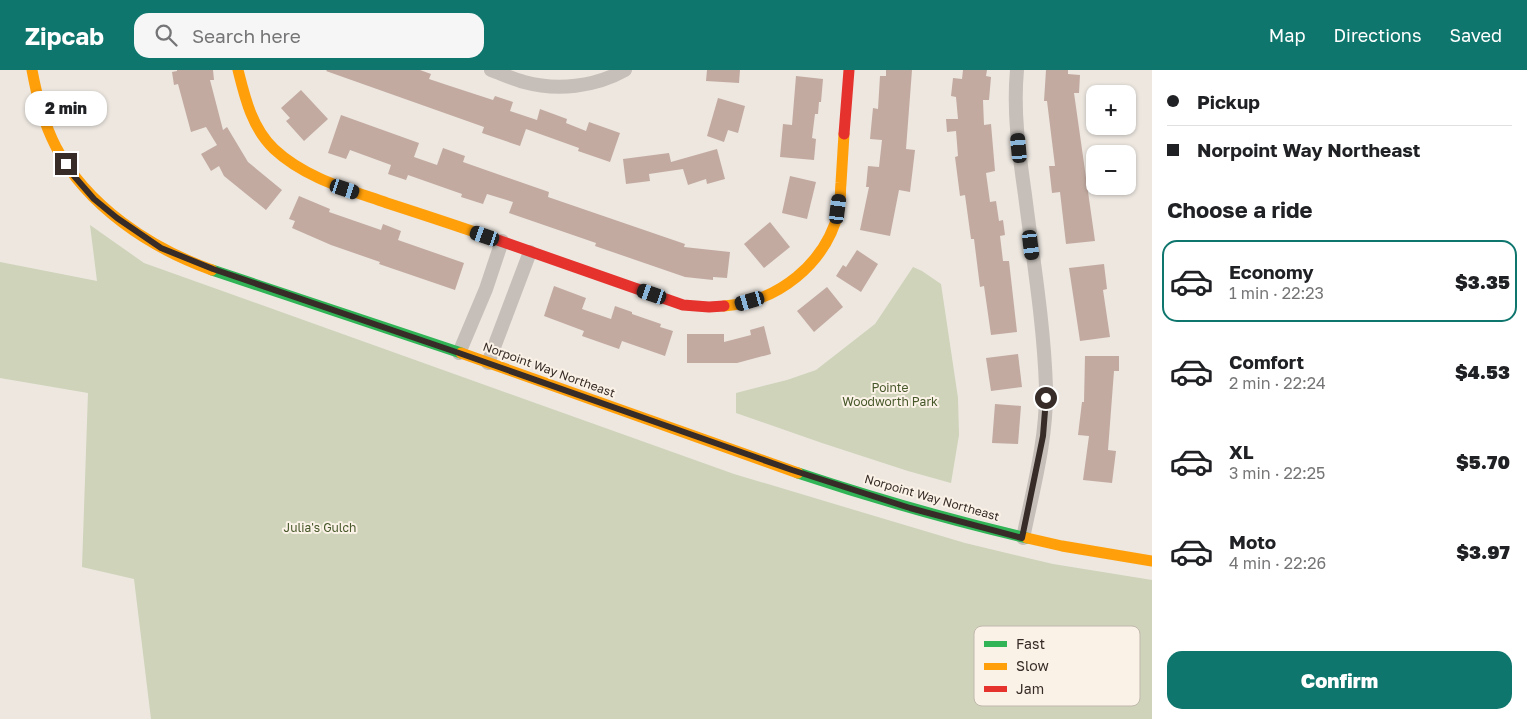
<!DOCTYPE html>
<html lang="en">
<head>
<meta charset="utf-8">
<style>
  body { margin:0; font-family:"Golos Text",sans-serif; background:#f6f6f6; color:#202124; height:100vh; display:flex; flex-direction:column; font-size:19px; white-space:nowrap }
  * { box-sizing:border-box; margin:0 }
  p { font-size:16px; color:#757577 }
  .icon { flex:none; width:28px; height:28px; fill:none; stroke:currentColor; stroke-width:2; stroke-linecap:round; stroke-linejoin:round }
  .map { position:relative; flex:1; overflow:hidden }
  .side { display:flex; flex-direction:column; background:#fff; width:375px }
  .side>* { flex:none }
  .top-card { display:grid; align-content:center; height:110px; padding:0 15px; background:#fff }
  .controls { position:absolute; left:1086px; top:15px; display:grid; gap:10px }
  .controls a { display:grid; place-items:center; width:50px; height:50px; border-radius:10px; background:#fff; box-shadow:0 1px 4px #0004; font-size:25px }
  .end { position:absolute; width:22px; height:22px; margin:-11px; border:6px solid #372c27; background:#fff; box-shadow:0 0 0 2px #fff }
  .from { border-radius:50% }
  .bubble { position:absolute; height:35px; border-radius:15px; background:#fff; box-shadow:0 1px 4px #0004; font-size:16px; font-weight:800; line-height:35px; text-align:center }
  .car { position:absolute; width:15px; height:30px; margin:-15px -8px; border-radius:6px; box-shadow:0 0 4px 1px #0007; background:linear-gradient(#222 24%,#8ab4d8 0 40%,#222 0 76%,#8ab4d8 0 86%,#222 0) }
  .top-card b { display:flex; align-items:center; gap:18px; height:48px; font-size:19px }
  .top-card b+b { border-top:1px solid #e0e0e0 }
  .top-card i { width:12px; height:12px; background:#202124 }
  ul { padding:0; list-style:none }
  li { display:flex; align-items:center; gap:15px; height:82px; margin:0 10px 8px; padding:0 5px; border:2px solid transparent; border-radius:15px }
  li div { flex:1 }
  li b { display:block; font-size:19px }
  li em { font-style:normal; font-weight:800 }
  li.on { border-color:#0f766e }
  li>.icon { width:45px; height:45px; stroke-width:1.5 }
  h2 { padding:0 15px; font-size:22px; line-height:60px }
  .cta { display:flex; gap:10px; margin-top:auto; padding:10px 15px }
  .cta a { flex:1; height:58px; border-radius:15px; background:#0f766e; color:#fff; font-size:20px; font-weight:800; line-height:58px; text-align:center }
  header { display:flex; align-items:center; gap:30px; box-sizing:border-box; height:70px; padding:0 25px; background:#0f766e; color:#fff }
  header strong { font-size:24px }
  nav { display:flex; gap:28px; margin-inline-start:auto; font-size:18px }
  .search { width:350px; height:45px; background:#f6f6f6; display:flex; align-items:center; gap:12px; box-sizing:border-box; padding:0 18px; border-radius:15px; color:#757577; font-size:19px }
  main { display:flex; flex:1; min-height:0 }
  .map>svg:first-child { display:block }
  .green { fill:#ced3b9 }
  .building { fill:#c2aaa0 }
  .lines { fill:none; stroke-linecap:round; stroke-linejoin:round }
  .street { stroke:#c6bfb9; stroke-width:14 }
  .fast { stroke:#30b455; stroke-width:11 }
  .slow { stroke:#ff9f0a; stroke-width:11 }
  .jam { stroke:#e5322d; stroke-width:11 }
  .route { stroke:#372c27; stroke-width:6 }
  .labels { text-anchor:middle; stroke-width:4; stroke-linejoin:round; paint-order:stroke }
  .street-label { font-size:12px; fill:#372c27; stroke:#fbf2e7 }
  .park-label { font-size:12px; fill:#465729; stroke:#fbf2e7 }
  .key { fill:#fbf2e7; stroke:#c0b7ad; stroke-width:1 }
  .key-label { font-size:14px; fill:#372c27 }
</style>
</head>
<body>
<header>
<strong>Zipcab</strong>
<div class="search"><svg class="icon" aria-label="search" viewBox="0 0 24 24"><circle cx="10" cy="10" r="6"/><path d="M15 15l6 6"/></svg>Search here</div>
<nav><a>Map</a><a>Directions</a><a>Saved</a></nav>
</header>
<main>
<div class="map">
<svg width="1152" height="649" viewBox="0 0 1152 649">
  <rect width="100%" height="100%" fill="#ede7e0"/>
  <g class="green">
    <polygon points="90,155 144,193 734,404 965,473 1053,494 1152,510 1152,649 151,649 134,509 82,497 88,323 0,308 0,192 97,211"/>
    <polygon points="913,197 922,201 941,214 958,328 959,365 951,413 908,401 822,373 736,343 736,323 787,310 816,300 875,254"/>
  </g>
  <g class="building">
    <polygon points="177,0 213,0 214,10 210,10 223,60 227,57 248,92 282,120 266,140 224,106 219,96 211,101 201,84 217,75 206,57 191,62 178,14 174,15 172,2 177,1"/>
    <polygon points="327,0 420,0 431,4 429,9 450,16 493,30 495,26 513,32 510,41 537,50 540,39 567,49 566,53 586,61 589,52 620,63 610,92 578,81 579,78 526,59 520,76 482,63 484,57 326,1"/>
    <polygon points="707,0 740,0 739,13 706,11"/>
    <polygon points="886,0 912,0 906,79 915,80 910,122 899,120 890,166 860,160 869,117 866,117 868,96 879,97 882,70 870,69 873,38 878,39 880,6 886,6"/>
    <polygon points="963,0 987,0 986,6 991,7 989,30 983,30 984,55 991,54 995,101 986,103 990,132 996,131 999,151 1003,150 1005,165 1000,166 1003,191 1009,191 1017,262 991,265 984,216 980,217 974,169 971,169 965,125 960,126 955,87 958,86 956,61 947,62 946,49 958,49 956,27 951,26 953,8 962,9"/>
    <polygon points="1046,0 1068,0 1068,4 1080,5 1079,23 1074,23 1095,171 1066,174 1060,122 1052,123 1049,96 1055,96 1047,31 1044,31"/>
    <polygon points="796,6 823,9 821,32 819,32 818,44 815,44 812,68 816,69 814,90 780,87 783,54 792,55"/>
    <polygon points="301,20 328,49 304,71 286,51 290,48 281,38"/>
    <polygon points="718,28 745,36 738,63 728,60 724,72 707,66"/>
    <polygon points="341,45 419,73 414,87 437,95 443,78 465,86 463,92 549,122 548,127 685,174 684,177 730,182 727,208 713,207 713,210 685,207 595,176 596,173 509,143 513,132 487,124 483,134 461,127 462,124 408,105 406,110 388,104 391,95 350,80 346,89 328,83"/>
    <polygon points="717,79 725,109 707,114 706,109 688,115 683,99 649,104 650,111 626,114 623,89 669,83 671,92"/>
    <polygon points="790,106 816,112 807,149 782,143"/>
    <polygon points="299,126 330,139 329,142 381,160 383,154 401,161 398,170 464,193 455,220 379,194 380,192 331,175 292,158 295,151 289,149"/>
    <polygon points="770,152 790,177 764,198 744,174"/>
    <polygon points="857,180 878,194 861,222 836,206 843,195 846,197"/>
    <polygon points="1104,194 1107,219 1103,220 1110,267 1080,271 1069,198"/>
    <polygon points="554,216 586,228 582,239 611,249 615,236 632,242 632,244 661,254 660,257 673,261 665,286 622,271 619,279 582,266 584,261 544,246"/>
    <polygon points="827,217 843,237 814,262 797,241"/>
    <polygon points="764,256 771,284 737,293 687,293 687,264 724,264 724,272 751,265 750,260"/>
    <polygon points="1018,284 1022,317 991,321 986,288"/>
    <polygon points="1085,286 1119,286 1119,301 1114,301 1108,380 1116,381 1112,413 1083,410 1089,366 1078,365 1082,332 1084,332"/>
    <polygon points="995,334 1021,336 1018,374 992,373"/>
  </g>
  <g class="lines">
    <g class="street">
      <path d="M491,0C502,4 513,9 524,12C557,21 595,17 625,0"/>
      <path d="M1017,0C1013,42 1019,83 1025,125C1033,189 1044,254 1046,318C1047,369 1033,419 1023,468"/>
      <polyline points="459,283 486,219 502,171"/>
      <polyline points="488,293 530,182"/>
    </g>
    <g class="fast">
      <polyline points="212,200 461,283"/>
      <path d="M798,403C873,428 950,450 1027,468"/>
    </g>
    <g class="slow">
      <path d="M32,0C37,27 43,52 56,77C87,136 150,178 212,200"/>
      <path d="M238,0C245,28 252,58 274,79C305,108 347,119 387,133C421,144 455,155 489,167"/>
      <path d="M724,236C778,232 826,194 839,140C841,131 840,122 841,113C842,97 843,80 844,64"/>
      <polyline points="461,283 798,403"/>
      <polyline points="1027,468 1062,476 1152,491"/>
    </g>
    <g class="jam">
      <polyline points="844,64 849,0"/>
      <polyline points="489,167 683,235 709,237 724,236"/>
    </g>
  </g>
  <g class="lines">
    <polyline class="route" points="66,94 74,106 94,129 117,148 161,178 213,199 459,283 792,400 910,438 1022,468 1043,366 1046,328"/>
  </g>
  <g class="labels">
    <g class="street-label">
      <text transform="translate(549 300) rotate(20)" y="4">Norpoint Way Northeast</text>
      <text transform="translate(932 428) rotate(16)" y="4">Norpoint Way Northeast</text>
    </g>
    <g class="park-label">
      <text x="890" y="322">Pointe<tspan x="890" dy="14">Woodworth Park</tspan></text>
      <text x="320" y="462">Julia's Gulch</text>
    </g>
  </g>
  <rect x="974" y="556" width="166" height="80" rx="8" class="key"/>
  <rect x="984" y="571" width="23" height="6" fill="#30b455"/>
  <rect x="984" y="593" width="23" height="7" fill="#ff9f0a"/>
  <rect x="984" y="616" width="23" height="6" fill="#e5322d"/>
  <g class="key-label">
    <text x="1016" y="579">Fast</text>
    <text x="1016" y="601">Slow</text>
    <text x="1016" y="624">Jam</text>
  </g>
</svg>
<div class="controls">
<a>+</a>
<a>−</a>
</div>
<i class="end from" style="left:1046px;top:328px"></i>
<i class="end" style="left:66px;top:94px"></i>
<div class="bubble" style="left:25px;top:21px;width:82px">2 min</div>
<i class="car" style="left:1019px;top:78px;rotate:355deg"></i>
<i class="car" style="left:345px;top:119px;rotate:108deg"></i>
<i class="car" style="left:838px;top:139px;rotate:7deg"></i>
<i class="car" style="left:485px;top:166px;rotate:289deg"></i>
<i class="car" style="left:1031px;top:175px;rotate:173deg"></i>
<i class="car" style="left:652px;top:224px;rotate:289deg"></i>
<i class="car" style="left:750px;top:231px;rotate:254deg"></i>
</div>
<section class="side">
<div class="top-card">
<b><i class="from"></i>Pickup</b>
<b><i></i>Norpoint Way Northeast</b>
</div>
<h2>Choose a ride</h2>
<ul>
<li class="on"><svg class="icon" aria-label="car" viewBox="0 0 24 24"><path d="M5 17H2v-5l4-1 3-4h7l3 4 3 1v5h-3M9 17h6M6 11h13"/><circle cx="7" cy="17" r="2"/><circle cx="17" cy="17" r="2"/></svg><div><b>Economy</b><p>1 min · 22:23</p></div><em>$3.35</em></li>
<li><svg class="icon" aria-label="car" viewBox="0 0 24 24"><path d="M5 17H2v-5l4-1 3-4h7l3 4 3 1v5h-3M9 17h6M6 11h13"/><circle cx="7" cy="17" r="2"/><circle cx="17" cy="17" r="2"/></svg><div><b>Comfort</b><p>2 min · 22:24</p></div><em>$4.53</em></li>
<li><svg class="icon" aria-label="car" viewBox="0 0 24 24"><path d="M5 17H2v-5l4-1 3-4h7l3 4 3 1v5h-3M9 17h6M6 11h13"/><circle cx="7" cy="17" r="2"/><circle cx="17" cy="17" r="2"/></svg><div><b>XL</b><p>3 min · 22:25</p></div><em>$5.70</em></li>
<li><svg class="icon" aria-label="car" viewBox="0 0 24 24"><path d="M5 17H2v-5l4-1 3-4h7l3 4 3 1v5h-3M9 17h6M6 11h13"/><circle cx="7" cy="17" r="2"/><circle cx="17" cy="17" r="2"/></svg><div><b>Moto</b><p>4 min · 22:26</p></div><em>$3.97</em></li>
</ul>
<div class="cta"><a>Confirm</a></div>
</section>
</main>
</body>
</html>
